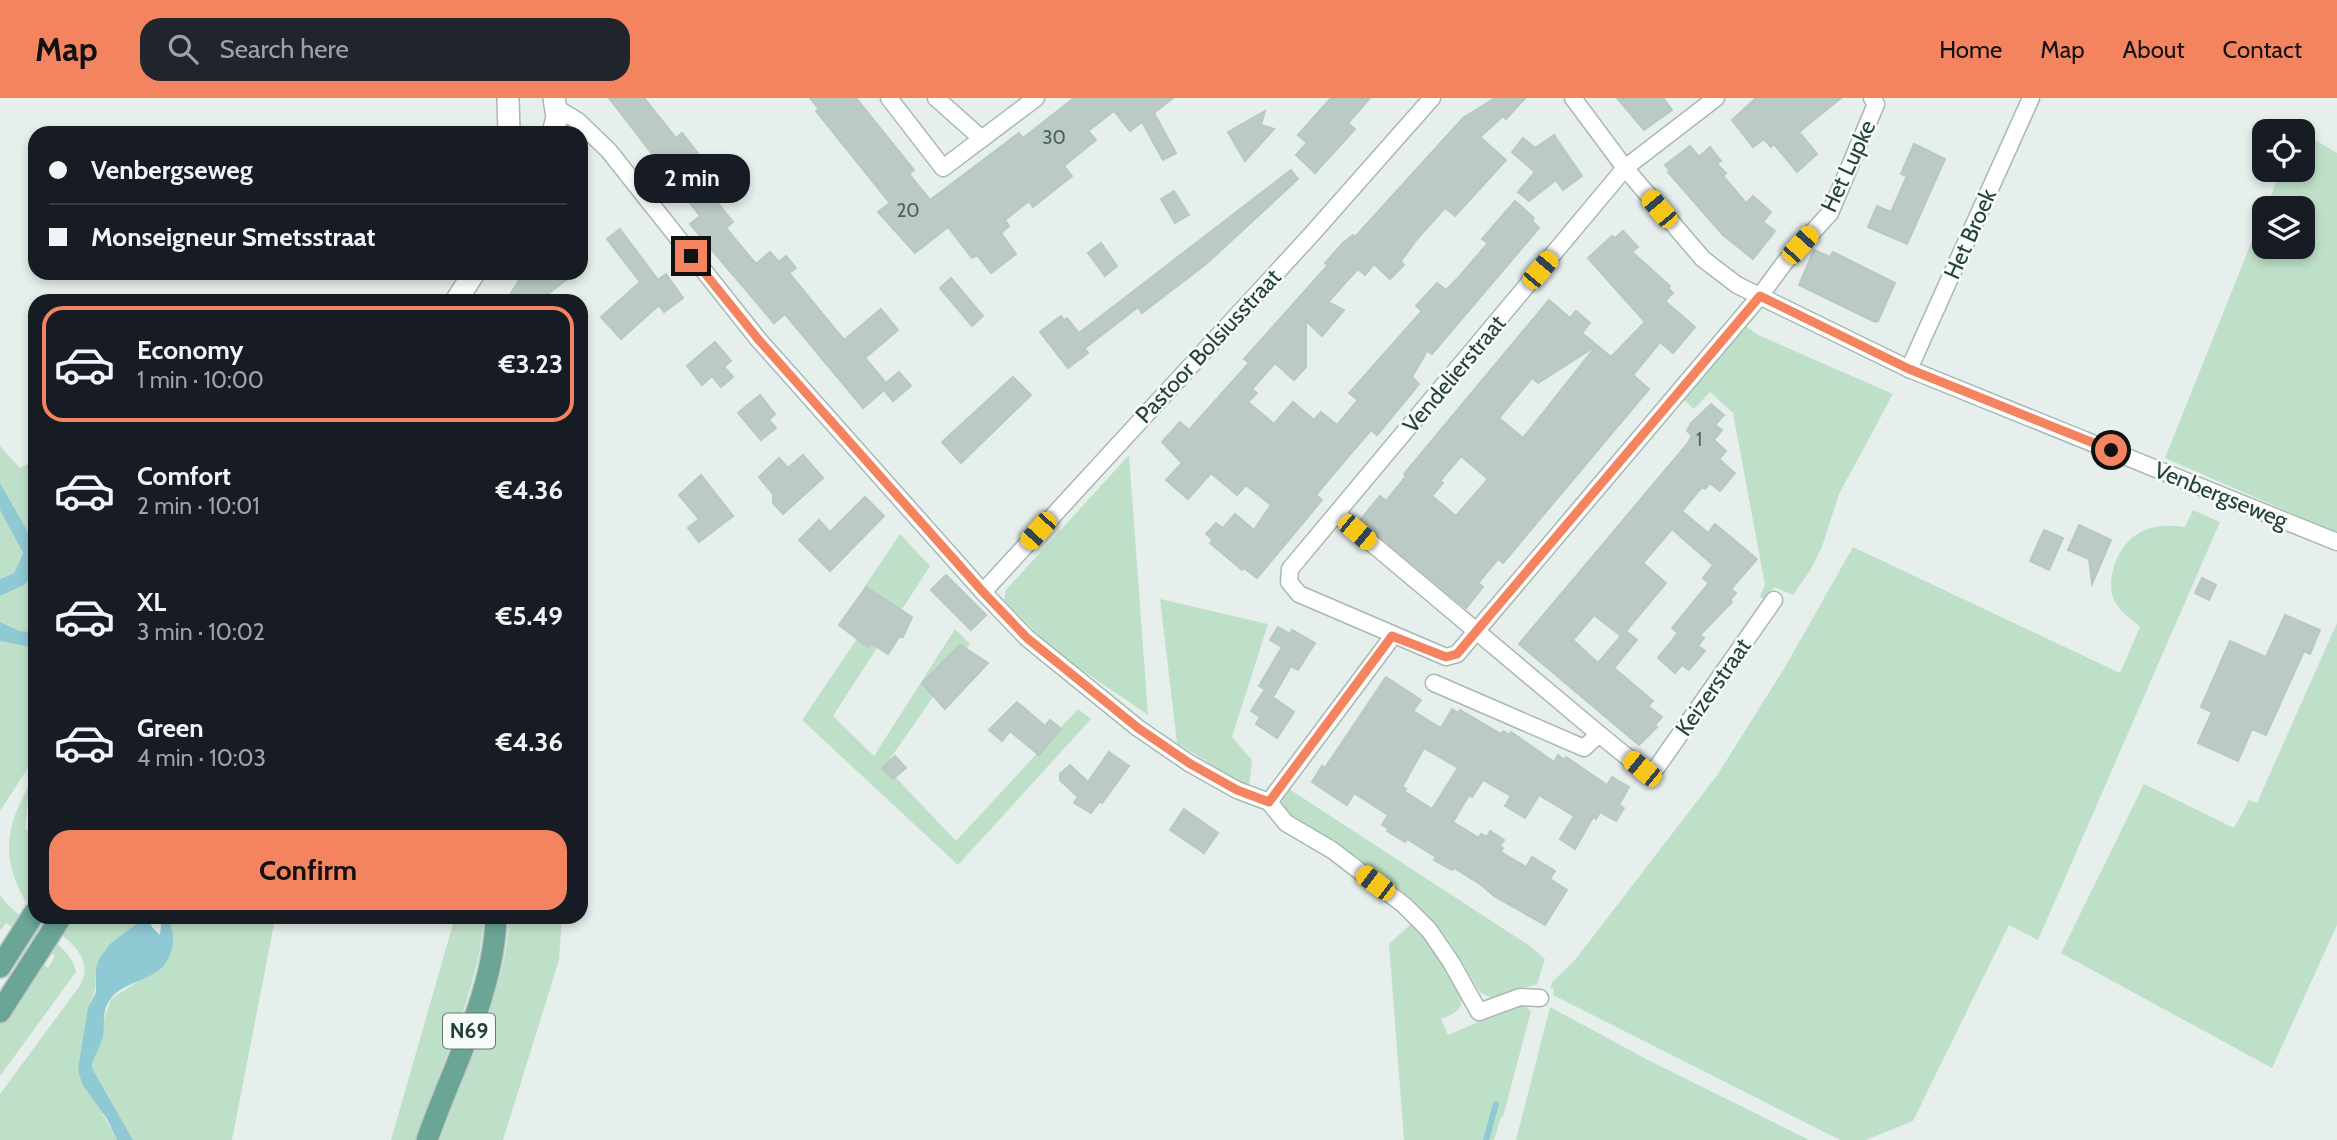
<!DOCTYPE html>
<html lang="en">
<head>
<meta charset="utf-8">
<style>
  body { margin:0; font-family:Cabin,sans-serif; background:#20242c; color:#f1f3f6; height:100vh; display:flex; flex-direction:column; font-size:26px; white-space:nowrap }
  * { box-sizing:border-box; margin:0 }
  p { font-size:23px; color:#9ea1a6 }
  .icon { flex:none; width:38px; height:38px; fill:none; stroke:currentColor; stroke-width:2; stroke-linecap:round; stroke-linejoin:round }
  .map { position:relative; flex:1; overflow:hidden }
  .drawer { position:absolute; left:28px; top:196px; width:560px; height:630px; display:flex; flex-direction:column; background:#171b24; border-radius:21px; box-shadow:0 4px 10px #0003 }
  .drawer>* { flex:none }
  .banner { position:absolute; left:28px; top:28px; width:560px; height:154px; border-radius:21px; box-shadow:0 4px 10px #0003; display:grid; align-content:center; height:154px; padding:0 21px; background:#171b24 }
  .fabs { position:absolute; left:2252px; top:21px; display:grid; gap:14px }
  .fabs a { display:grid; place-items:center; width:63px; height:63px; border-radius:14px; background:#171b24; box-shadow:0 4px 10px #0003; font-size:35px }
  .end { position:absolute; width:32px; height:32px; margin:-16px; border:9px solid #f4845f; background:#111; box-shadow:0 0 0 4px #111 }
  .from { border-radius:50% }
  .bubble { position:absolute; height:49px; border-radius:21px; background:#171b24; box-shadow:0 4px 10px #0003; font-size:23px; font-weight:700; line-height:49px; text-align:center }
  .car { position:absolute; width:21px; height:42px; margin:-21px -10px; border-radius:9px; box-shadow:0 0 5px 2px #0007; background:linear-gradient(#f5c518 24%,#345 0 40%,#f5c518 0 76%,#345 0 86%,#f5c518 0) }
  .banner b { display:flex; align-items:center; gap:24px; height:66px; font-size:26px }
  .banner b+b { border-top:2px solid #363941 }
  .banner i { width:18px; height:18px; background:#f1f3f6 }
  ul { padding:12px 0 0; list-style:none }
  li { display:flex; align-items:center; gap:21px; height:116px; margin:0 14px 10px; padding:0 7px; border:4px solid transparent; border-radius:21px }
  li div { flex:1 }
  li b { display:block; font-size:26px }
  li em { font-style:normal; font-weight:700 }
  li.current { border-color:#f4845f }
  li>.icon { width:63px; height:63px; stroke-width:1.5 }
  .action { display:flex; gap:14px; margin-top:auto; padding:14px 21px }
  .action a { flex:1; height:80px; border-radius:21px; background:#f4845f; color:#111; font-size:28px; font-weight:700; line-height:80px; text-align:center }
  header { display:flex; align-items:center; gap:42px; box-sizing:border-box; height:98px; padding:0 35px; background:#f4845f; color:#111 }
  header strong { font-size:33px }
  nav { display:flex; gap:38px; margin-inline-start:auto; font-size:24px }
  .search { width:490px; height:63px; background:#20242c; display:flex; align-items:center; gap:18px; box-sizing:border-box; padding:0 24px; border-radius:21px; color:#9ea1a6; font-size:26px }
  .map>svg:first-child { display:block }
  .green { fill:#bfe0c8 }
  .water { fill:#8ec9d4 }
  .lines { fill:none; stroke-linecap:round; stroke-linejoin:round }
  .stream { stroke:#8ec9d4; stroke-width:6 }
  .building { fill:#bbcac4; stroke:#b8c9c2; stroke-width:2; fill-rule:evenodd }
  .minor-casing { stroke:#a8b8b2; stroke-width:19 }
  .tertiary-casing { stroke:#a8b8b2; stroke-width:24 }
  .primary-casing { stroke:#c2cac8; stroke-width:24 }
  .minor { stroke:#fff; stroke-width:16 }
  .tertiary { stroke:#fff; stroke-width:21 }
  .primary { stroke:#6aa596; stroke-width:21 }
  .route { stroke:#f4845f; stroke-width:9 }
  .labels { text-anchor:middle; stroke-width:5; stroke-linejoin:round; paint-order:stroke }
  .number-label { font-size:19px; fill:#4a645c }
  .shield { fill:#f7fbf9; stroke:#637a73; stroke-width:2 }
  .shield-label { font-size:21px; font-weight:bold; fill:#24423a }
  .street-label { font-size:23px; fill:#24423a; stroke:#f7fbf9 }
</style>
</head>
<body>
<header>
<strong>Map</strong>
<div class="search"><svg class="icon" aria-label="search" viewBox="0 0 24 24"><circle cx="10" cy="10" r="6"/><path d="M15 15l6 6"/></svg>Search here</div>
<nav><a>Home</a><a>Map</a><a>About</a><a>Contact</a></nav>
</header>
<div class="map">
<svg width="2337" height="1042" viewBox="0 0 2337 1042">
  <rect width="100%" height="100%" fill="#e6efeb"/>
  <g class="green">
    <polygon points="2303,35 2337,55 2337,435 2165,360 2264,113 2264,149 2303,149 2303,110 2266,110 2281,72 2303,72"/>
    <polygon points="1743,226 1758,237 1893,296 1839,396 1822,449 1811,471 1793,497 1774,489 1764,502 1760,498 1765,487 1733,315 1710,294 1694,311 1681,299"/>
    <polygon points="0,348 20,370 35,362 35,449 0,385"/>
    <polygon points="1129,357 1148,617 1054,553 1004,502 1006,492"/>
    <polygon points="0,412 23,455 14,475 0,481"/>
    <path d="M2193,412L2220,424L2038,842L2009,827L1913,1023L1866,1042H1840L1553,897L1554,891L1550,890L1552,884L1575,862L1718,676L1785,569L1853,449L2120,575L2140,529C2131,521 2120,514 2114,502C2109,492 2111,476 2115,465C2128,433 2152,424 2185,429Z"/>
    <polygon points="900,436 930,468 833,618 874,658 955,531 970,546 885,668 956,743 1078,611 1091,621 958,767 802,622 884,501 865,488"/>
    <polygon points="35,476 35,534 20,533 0,524 0,498 24,487"/>
    <polygon points="1160,501 1268,526 1232,639 1252,662 1249,690 1177,645"/>
    <polygon points="2337,525 2337,827 2272,970 2061,855 2144,686 2234,730 2249,702 2257,705"/>
    <polygon points="0,543 35,550 35,659 0,713"/>
    <path d="M35,678V691L28,701L25,730L35,742V817C0,769 1,731 35,678Z"/>
    <path d="M1286,689L1530,848L1545,861L1537,886L1495,899H1489L1480,894C1468,875 1457,853 1443,835C1401,783 1340,747 1284,713L1281,695Z"/>
    <path d="M0,797C17,824 73,845 76,874L0,978V927L41,865L48,870L55,858L6,825L0,833Z"/>
    <path d="M38,819H130L135,827C120,839 98,853 96,875C95,886 97,892 91,902L78,971L117,1042H0V996L79,889C99,856 60,837 38,819Z"/>
    <polygon points="166,819 310,819 308,826 275,821 232,1042 133,1042 92,970 94,958 102,943 102,927 111,901 166,865"/>
    <path d="M455,819H483C483,885 436,977 415,1042H391Z"/>
    <path d="M509,819H562L559,862L503,1042H440C463,974 508,891 509,819Z"/>
    <path d="M1412,825L1437,857L1462,897C1463,913 1454,916 1441,921L1448,937L1518,907L1525,908L1531,913L1503,1019H1501L1494,1042H1404L1389,846Z"/>
    <polygon points="1550,909 1648,962 1809,1042 1516,1042"/>
  </g>
  <g class="water">
    <polygon points="0,385 33,443 34,478 24,487 0,498 0,481 14,475 23,455 0,412"/>
    <polygon points="0,524 20,533 35,534 35,550 0,543"/>
    <path d="M130,819H148L152,829L160,837L161,826L155,819H166C172,827 175,840 172,850C165,884 130,879 112,899C99,914 107,930 101,945C98,954 92,960 92,970L133,1042H117L107,1021L82,986L78,971L88,910L96,894V871L99,861L110,846L135,827Z"/>
  </g>
  <g class="lines">
    <polyline class="stream" points="1486,1042 1496,1006"/>
  </g>
  <g class="building">
    <polygon points="609,0 644,0 676,40 682,35 712,73 723,64 735,79 721,90 725,94 715,102 733,124 726,130 756,166 770,154 779,164 786,158 796,170 789,175 844,242 881,211 898,232 865,260 886,285 899,274 911,288 893,303 884,292 863,310 785,216 774,225 705,144 690,126 700,118"/>
    <polygon points="810,0 856,0 914,72 909,76 930,102 1019,35 1023,40 1074,0 1173,0 1154,15 1176,55 1163,62 1142,24 1130,33 1114,13 1088,33 1096,42 1064,68 1072,78 1033,109 1029,103 1005,122 1009,128 1001,135 1016,156 991,175 977,157 972,160 948,129 915,155 878,114 890,105 816,13 819,11"/>
    <polygon points="1331,0 1370,0 1348,25 1355,31 1315,75 1296,57 1307,45 1298,37"/>
    <polygon points="1495,0 1525,0 1506,21 1503,18 1480,39 1506,62 1455,118 1445,110 1417,141 1401,163 1404,167 1390,181 1374,166 1365,177 1358,171 1328,204 1344,212 1322,238 1306,223 1306,269 1294,282 1275,265 1252,291 1257,295 1248,304 1274,326 1293,304 1314,322 1321,314 1337,327 1358,302 1349,295 1422,213 1416,208 1437,185 1446,192 1458,180 1488,145 1482,141 1515,103 1534,120 1532,123 1539,130 1432,256 1427,253 1412,279 1419,286 1377,337 1371,332 1335,374 1316,397 1322,402 1257,480 1244,470 1242,472 1210,445 1213,442 1206,436 1216,425 1223,430 1235,416 1254,432 1271,407 1246,387 1237,397 1211,375 1188,401 1166,382 1182,365 1162,344 1180,324 1189,332 1249,265 1244,261 1328,167 1325,165 1343,145 1353,137 1355,139 1463,20"/>
    <polygon points="1617,0 1663,0 1672,12 1644,32"/>
    <polygon points="1756,0 1841,0 1799,34 1817,56 1797,74 1774,46 1771,49 1764,41 1753,49 1732,22"/>
    <polygon points="1265,13 1261,27 1274,31 1245,63 1228,34"/>
    <polygon points="1554,37 1582,78 1563,92 1556,82 1529,103 1518,94 1535,74 1512,54 1523,40 1535,50"/>
    <polygon points="1914,46 1945,61 1907,146 1868,129 1877,108 1891,114 1907,78 1901,76"/>
    <polygon points="1690,48 1699,59 1710,49 1721,63 1717,66 1726,75 1723,78 1746,105 1753,98 1771,114 1763,124 1775,133 1753,161 1723,137 1668,74 1670,72 1665,67"/>
    <polygon points="1291,72 1298,81 1206,166 1142,215 1138,209 1085,250 1088,255 1068,270 1040,234 1061,218 1064,222 1067,220 1079,235"/>
    <polygon points="1174,93 1189,117 1175,125 1161,101"/>
    <polygon points="620,131 658,182 666,176 683,200 664,214 659,207 621,241 601,219 640,184 607,141"/>
    <path d="M1623,133L1638,149L1632,154L1670,188L1668,190L1673,195L1665,203L1695,229L1673,255L1660,244L1633,277L1649,291L1503,465L1498,461L1478,485L1483,489L1466,510L1360,422L1380,398L1386,403L1406,378L1404,376L1549,202L1570,220L1576,213L1590,225L1582,235L1611,259L1645,224L1588,160L1612,138L1615,140ZM1596,248L1523,340L1499,320L1532,280L1538,285ZM1461,358L1488,381L1456,418L1432,398L1443,385L1440,383Z"/>
    <polygon points="1101,145 1117,168 1105,178 1088,155"/>
    <polygon points="1814,152 1830,159 1833,154 1895,185 1878,223 1875,224 1799,187"/>
    <polygon points="524,175 575,175 539,203 524,203 511,195"/>
    <polygon points="951,180 983,218 972,228 940,190"/>
    <polygon points="715,244 731,263 724,269 733,279 721,289 712,278 702,287 687,268"/>
    <polygon points="1013,279 1031,297 961,365 942,344"/>
    <polygon points="760,297 775,316 769,322 776,330 761,342 738,315"/>
    <path d="M1711,306L1724,317L1715,327L1722,332L1714,342L1726,353L1719,361L1735,375L1720,393L1710,385L1705,391L1702,389L1682,413L1708,435L1715,426L1757,461L1731,491L1736,495L1730,502L1732,504L1700,537L1704,540L1698,548L1705,553L1689,572L1682,567L1675,575L1658,560L1678,535L1672,530L1709,485L1703,480L1713,467L1672,431L1643,465L1666,485L1626,533L1637,542L1614,570L1653,603L1648,608L1662,619L1655,627L1657,629L1639,647L1519,546L1688,345L1692,337L1687,333L1691,325ZM1594,517L1621,538L1598,565L1573,542Z"/>
    <polygon points="803,357 823,380 783,416 773,405 773,396 759,379 779,360 788,370"/>
    <polygon points="701,377 733,418 699,444 688,430 699,421 679,397"/>
    <polygon points="865,399 884,418 830,473 799,442 819,422 830,434"/>
    <polygon points="2079,427 2111,442 2092,486 2089,461 2068,452"/>
    <polygon points="2044,432 2063,440 2049,472 2030,463"/>
    <polygon points="946,477 986,517 971,532 931,492"/>
    <polygon points="2202,480 2216,487 2209,502 2195,495"/>
    <polygon points="866,489 912,519 903,539 899,539 888,556 871,545 868,549 839,527"/>
    <polygon points="2285,517 2320,532 2310,556 2304,553 2266,637 2252,631 2238,663 2198,645 2212,614 2201,609 2230,543 2266,559"/>
    <polygon points="1278,529 1290,536 1292,532 1315,545 1298,572 1291,568 1274,597 1259,588 1282,549 1270,542"/>
    <polygon points="960,547 988,565 945,611 922,585"/>
    <path d="M1386,579L1421,602L1413,613L1441,630L1452,611L1459,615L1460,612L1501,636L1503,633L1510,637L1511,634L1554,664L1558,657L1564,662L1566,659L1607,687L1612,679L1629,689L1619,707L1624,710L1616,723L1600,714L1596,721L1593,719L1575,751L1560,741L1574,718L1539,697L1525,720L1505,708L1511,698L1483,682L1472,699L1469,697L1453,724L1479,740L1481,736L1487,739L1490,733L1504,742L1500,748L1503,750L1501,754L1526,769L1532,759L1555,773L1550,781L1567,792L1545,827L1494,798L1480,786L1454,770L1452,772L1434,762L1436,759L1407,741L1405,744L1387,733L1389,731L1382,727L1388,717L1354,695L1347,707L1312,684L1322,668L1325,670ZM1424,650L1458,670L1432,711L1404,693L1406,691L1402,689Z"/>
    <polygon points="1264,593 1294,614 1277,640 1256,626 1260,619 1251,613"/>
    <polygon points="1017,604 1045,628 1050,622 1061,631 1039,657 1010,633 1002,643 989,632"/>
    <polygon points="1109,654 1129,668 1102,705 1100,703 1091,715 1074,705 1078,699 1060,682 1060,676 1070,667 1088,684"/>
    <polygon points="895,658 906,670 893,681 882,670"/>
    <polygon points="1184,711 1218,735 1204,755 1170,732"/>
  </g>
  <g class="lines">
    <defs>
      <g id="minor">
        <polyline points="889,0 943,70 1036,0"/>
        <polyline points="936,0 982,41"/>
        <polyline points="1573,0 1625,70 1703,161 1737,187 1909,271 2337,444"/>
        <polyline points="1716,0 1625,70 1290,471 1289,484 1299,496 1446,559 1457,556 1760,198 1785,164 1830,115 1876,6 1872,0"/>
        <polyline points="555,9 578,23 609,53 758,241 983,494 1027,540 1138,630 1189,665 1237,692 1269,704 1286,725 1332,752 1404,807 1429,832 1451,864 1479,914 1520,899 1540,900"/>
        <polyline points="1909,271 2031,0"/>
        <polyline points="1338,417 1599,636 1642,671 1650,673 1657,669 1774,502"/>
        <polyline points="983,494 1311,137 1432,0"/>
        <polyline points="1434,585 1584,650 1599,636"/>
        <polyline points="1269,704 1393,538"/>
      </g>
      <g id="tertiary">
        <polyline points="508,0 509,35"/>
        <polyline points="553,35 557,19 554,0"/>
        <polyline points="456,203 474,175"/>
      </g>
      <g id="primary">
        <polyline points="0,869 35,814"/>
        <polyline points="0,914 61,819"/>
        <path d="M427,1042C452,969 494,897 496,819"/>
      </g>
    </defs>
    <use href="#minor" class="minor-casing"/>
    <use href="#tertiary" class="tertiary-casing"/>
    <use href="#primary" class="primary-casing"/>
    <use href="#minor" class="minor"/>
    <use href="#tertiary" class="tertiary"/>
    <use href="#primary" class="primary"/>
  </g>
  <g class="lines">
    <polyline class="route" points="691,158 758,241 983,494 1027,540 1138,630 1189,665 1237,692 1269,704 1392,538 1446,559 1457,556 1760,198 1909,271 2111,352"/>
  </g>
  <g class="labels">
    <g class="number-label">
      <text x="1054" y="46">30</text>
      <text x="908" y="119">20</text>
      <text x="1699" y="348">1</text>
    </g>
    <rect class="shield" x="443" y="915.5" width="52" height="35" rx="5"/>
    <g class="shield-label">
      <text x="469" y="940">N69</text>
    </g>
    <g class="street-label">
      <text transform="translate(1848 68) rotate(-65)" y="8">Het Lupke</text>
      <text transform="translate(1970 136) rotate(-66)" y="8">Het Broek</text>
      <text transform="translate(1208 248) rotate(-47)" y="8">Pastoor Bolsiusstraat</text>
      <text transform="translate(1454 276) rotate(-50)" y="8">Vendelierstraat</text>
      <text transform="translate(2221 397) rotate(22)" y="8">Venbergseweg</text>
      <text transform="translate(1713 589) rotate(-55)" y="8">Keizerstraat</text>
    </g>
  </g>
</svg>
<div class="fabs">
<a><svg class="icon" aria-label="locate" viewBox="0 0 24 24"><circle cx="12" cy="12" r="6"/><path d="M12 2v4M12 18v4M2 12h4M18 12h4"/></svg></a>
<a><svg class="icon" aria-label="layers" viewBox="0 0 24 24"><path d="M12 4l9 5-9 5-9-5zM3 14l9 5 9-5"/></svg></a>
</div>
<i class="end from" style="left:2111px;top:352px"></i>
<i class="end" style="left:691px;top:158px"></i>
<div class="bubble" style="left:634px;top:56px;width:116px">2 min</div>
<i class="car" style="left:1659px;top:111px;rotate:320deg"></i>
<i class="car" style="left:1800px;top:147px;rotate:42deg"></i>
<i class="car" style="left:1540px;top:172px;rotate:40deg"></i>
<i class="car" style="left:1038px;top:433px;rotate:222deg"></i>
<i class="car" style="left:1357px;top:434px;rotate:130deg"></i>
<i class="car" style="left:1642px;top:671px;rotate:309deg"></i>
<i class="car" style="left:1375px;top:785px;rotate:307deg"></i>
<div class="banner">
<b><i class="from"></i>Venbergseweg</b>
<b><i></i>Monseigneur Smetsstraat</b>
</div>
<section class="drawer">
<ul>
<li class="current"><svg class="icon" aria-label="car" viewBox="0 0 24 24"><path d="M5 17H2v-5l4-1 3-4h7l3 4 3 1v5h-3M9 17h6M6 11h13"/><circle cx="7" cy="17" r="2"/><circle cx="17" cy="17" r="2"/></svg><div><b>Economy</b><p>1 min · 10:00</p></div><em>€3.23</em></li>
<li><svg class="icon" aria-label="car" viewBox="0 0 24 24"><path d="M5 17H2v-5l4-1 3-4h7l3 4 3 1v5h-3M9 17h6M6 11h13"/><circle cx="7" cy="17" r="2"/><circle cx="17" cy="17" r="2"/></svg><div><b>Comfort</b><p>2 min · 10:01</p></div><em>€4.36</em></li>
<li><svg class="icon" aria-label="car" viewBox="0 0 24 24"><path d="M5 17H2v-5l4-1 3-4h7l3 4 3 1v5h-3M9 17h6M6 11h13"/><circle cx="7" cy="17" r="2"/><circle cx="17" cy="17" r="2"/></svg><div><b>XL</b><p>3 min · 10:02</p></div><em>€5.49</em></li>
<li><svg class="icon" aria-label="car" viewBox="0 0 24 24"><path d="M5 17H2v-5l4-1 3-4h7l3 4 3 1v5h-3M9 17h6M6 11h13"/><circle cx="7" cy="17" r="2"/><circle cx="17" cy="17" r="2"/></svg><div><b>Green</b><p>4 min · 10:03</p></div><em>€4.36</em></li>
</ul>
<div class="action"><a>Confirm</a></div>
</section>
</div>
</body>
</html>
